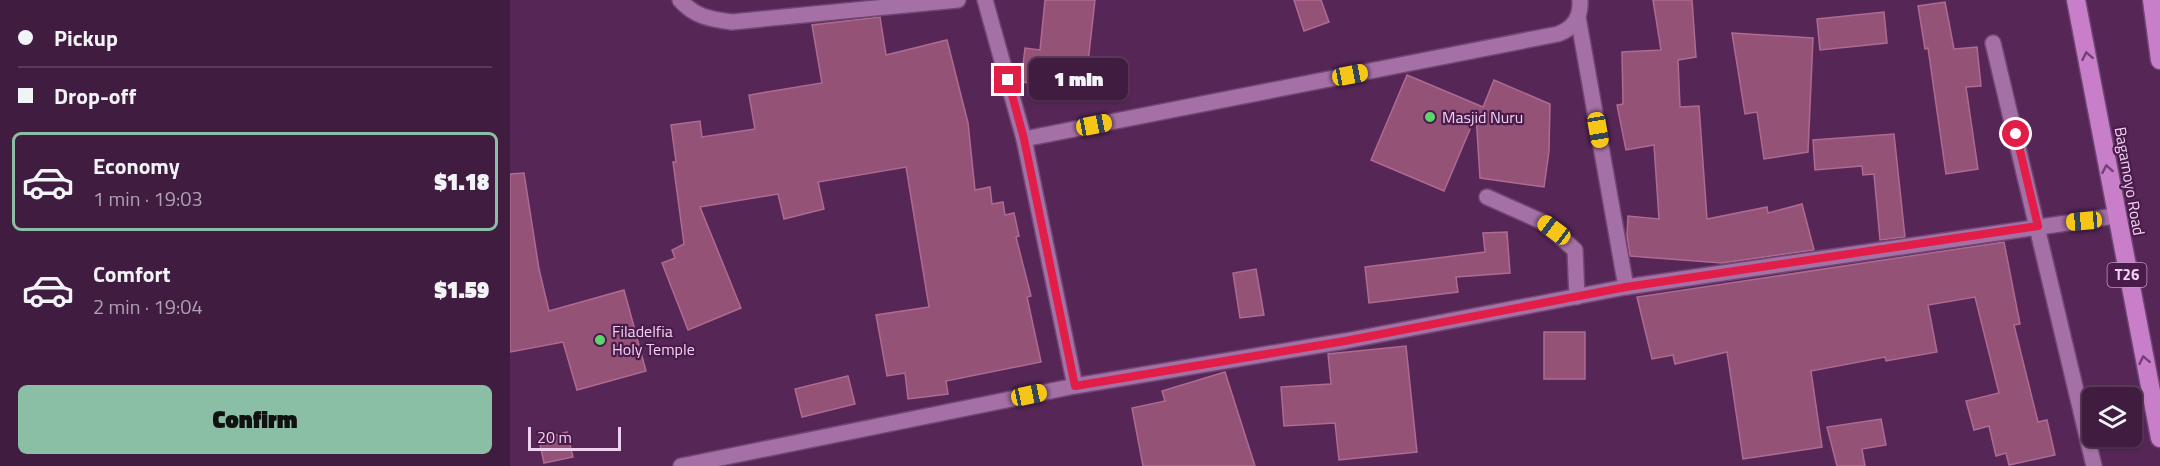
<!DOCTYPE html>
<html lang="en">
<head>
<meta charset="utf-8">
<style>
  body { margin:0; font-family:"Titillium Web",sans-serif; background:#4b294c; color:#f1f3f6; height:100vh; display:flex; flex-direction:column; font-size:22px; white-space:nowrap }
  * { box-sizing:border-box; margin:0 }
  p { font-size:20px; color:#aea1b1 }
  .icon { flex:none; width:33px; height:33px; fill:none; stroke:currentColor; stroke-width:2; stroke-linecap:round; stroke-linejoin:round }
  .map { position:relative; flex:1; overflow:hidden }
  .side { display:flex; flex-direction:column; background:#401c41; width:510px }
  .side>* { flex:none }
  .top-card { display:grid; align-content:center; height:132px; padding:0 18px; background:#401c41 }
  .buttons { position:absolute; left:1572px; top:387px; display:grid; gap:12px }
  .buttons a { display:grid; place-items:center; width:60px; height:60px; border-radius:9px; background:#401c41; box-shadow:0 2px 4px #0004,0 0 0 2px #593a5a; font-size:30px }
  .scale { position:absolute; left:18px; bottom:15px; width:93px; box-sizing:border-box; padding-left:6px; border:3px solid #efd2ef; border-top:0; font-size:16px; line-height:21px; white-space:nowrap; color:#efd2ef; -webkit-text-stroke:4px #4b1b4c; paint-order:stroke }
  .end { position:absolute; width:27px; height:27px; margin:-14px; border:8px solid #e11d48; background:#fff; box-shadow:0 0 0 3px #fff }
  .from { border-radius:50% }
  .bubble { position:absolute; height:42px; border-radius:9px; background:#401c41; box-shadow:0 2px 4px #0004,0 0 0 2px #593a5a; font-size:20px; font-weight:800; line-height:42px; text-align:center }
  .car { position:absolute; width:18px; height:36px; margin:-18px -9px; border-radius:8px; box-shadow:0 0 4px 2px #0007; background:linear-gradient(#f5c518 24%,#345 0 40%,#f5c518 0 76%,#345 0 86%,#f5c518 0) }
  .top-card b { display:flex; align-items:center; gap:21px; height:57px; font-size:22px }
  .top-card b+b { border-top:2px solid #593a5a }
  .top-card i { width:15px; height:15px; background:#f1f3f6 }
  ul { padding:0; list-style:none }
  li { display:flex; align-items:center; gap:18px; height:99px; margin:0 12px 9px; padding:0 6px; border:3px solid transparent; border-radius:9px }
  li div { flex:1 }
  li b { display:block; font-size:22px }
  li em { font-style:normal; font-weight:800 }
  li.current { border-color:#8abfa5 }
  li>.icon { width:54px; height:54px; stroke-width:1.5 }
  .cta { display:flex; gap:12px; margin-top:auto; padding:12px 18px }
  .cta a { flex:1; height:69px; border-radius:9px; background:#8abfa5; color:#111; font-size:24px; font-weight:800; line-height:69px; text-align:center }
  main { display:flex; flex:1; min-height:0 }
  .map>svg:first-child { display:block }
  .building { fill:#955277; stroke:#af6a90; stroke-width:1.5 }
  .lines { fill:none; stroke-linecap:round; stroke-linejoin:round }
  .minor-casing { stroke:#704672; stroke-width:18 }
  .highway-casing { stroke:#704672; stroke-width:21 }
  .minor { stroke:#a570a6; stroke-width:15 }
  .highway { stroke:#c87ec9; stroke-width:18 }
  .oneway { stroke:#773e78 }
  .route { stroke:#e11d48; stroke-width:8 }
  .poi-dot { fill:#5cd56d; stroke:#4b1b4c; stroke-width:2 }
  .labels { text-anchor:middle; stroke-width:4.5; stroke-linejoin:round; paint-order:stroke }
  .shield { fill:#4b1b4c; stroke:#be9bbe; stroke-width:1.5 }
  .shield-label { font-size:15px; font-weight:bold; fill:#efd2ef }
  .poi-label { font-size:16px; fill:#efd2ef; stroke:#4b1b4c; text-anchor:start }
  .street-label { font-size:16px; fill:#efd2ef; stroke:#4b1b4c }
</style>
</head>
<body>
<main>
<section class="side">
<div class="top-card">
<b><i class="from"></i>Pickup</b>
<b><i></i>Drop-off</b>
</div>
<ul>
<li class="current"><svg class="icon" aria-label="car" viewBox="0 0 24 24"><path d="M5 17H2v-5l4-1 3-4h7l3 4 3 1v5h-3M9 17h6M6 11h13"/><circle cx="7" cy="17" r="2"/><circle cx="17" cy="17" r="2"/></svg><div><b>Economy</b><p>1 min · 19:03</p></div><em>$1.18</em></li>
<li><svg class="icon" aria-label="car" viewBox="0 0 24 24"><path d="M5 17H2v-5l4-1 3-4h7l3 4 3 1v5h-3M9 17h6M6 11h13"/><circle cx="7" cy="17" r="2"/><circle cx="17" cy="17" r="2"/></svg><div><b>Comfort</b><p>2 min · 19:04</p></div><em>$1.59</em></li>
</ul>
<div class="cta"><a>Confirm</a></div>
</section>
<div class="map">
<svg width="1650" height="466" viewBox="0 0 1650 466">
  <rect width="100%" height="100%" fill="#562657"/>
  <g class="building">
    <polygon points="535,0 585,0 575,89 511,82 515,48 530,50"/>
    <polygon points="784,0 811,0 819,22 794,31"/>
    <polygon points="1143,0 1182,0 1186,57 1168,60 1170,107 1189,106 1197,219 1257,207 1258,213 1292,204 1304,250 1212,263 1120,256 1117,235 1118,216 1149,219 1144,145 1116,150 1107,105 1113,104 1112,52 1151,50"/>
    <polygon points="1435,2 1444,49 1467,47 1471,86 1456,87 1468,169 1436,174 1418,48 1415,49 1408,6"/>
    <polygon points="1374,12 1377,43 1310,50 1307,19"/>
    <polygon points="370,17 376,55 437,40 458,123 465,190 480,187 482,204 493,202 495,215 504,213 509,236 506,237 521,296 517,297 531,362 436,381 438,394 398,399 395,373 377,376 366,315 419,307 396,167 308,182 314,209 274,219 268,194 190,207 231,308 178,330 152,263 165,258 162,250 174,244 163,162 166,162 161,125 190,121 192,137 245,129 239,95 312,83 302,25"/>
    <polygon points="1222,33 1303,38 1298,152 1254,159 1247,112 1235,114"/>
    <polygon points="897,75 973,107 984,80 1040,104 1039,151 1034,187 970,178 966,115 934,191 861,160"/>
    <polygon points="1384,134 1395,237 1370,240 1364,174 1353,175 1352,166 1305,170 1303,140"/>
    <polygon points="14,173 29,269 39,311 114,290 136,371 67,390 53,342 0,352 0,174"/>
    <polygon points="997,232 1000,273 946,277 948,292 859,303 855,267 975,252 973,233"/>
    <polygon points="1494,242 1510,324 1504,325 1528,422 1537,420 1545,455 1499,465 1496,453 1486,456 1479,426 1464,430 1456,401 1489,393 1465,297 1418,305 1427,352 1376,361 1375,357 1301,371 1312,447 1233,459 1217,352 1165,364 1163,355 1142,359 1127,297"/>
    <polygon points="746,269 754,315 730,318 723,273"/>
    <rect x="1034" y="332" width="41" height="47"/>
    <polygon points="896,346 907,452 829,460 825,423 774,426 771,387 821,384 818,354"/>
    <polygon points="715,372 745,466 633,466 622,408 655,401 652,391"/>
    <polygon points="338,376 345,404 292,417 285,389"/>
    <polygon points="1371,419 1376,445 1352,449 1355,466 1327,466 1317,427"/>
    <polygon points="57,432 63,457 34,463 29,440"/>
  </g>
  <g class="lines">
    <defs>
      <g id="minor">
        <path d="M170,0C185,17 200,19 222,22L448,0"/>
        <polyline points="475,0 514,139 565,386"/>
        <polyline points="1068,17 1116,287"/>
        <polyline points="1483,43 1584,466"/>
        <path d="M514,139L1048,34C1064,28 1071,17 1070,0"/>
        <polyline points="977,197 1033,222 1065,250 1067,297"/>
        <polyline points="171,466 565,386 835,341 1116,287 1605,216"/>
      </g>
      <g id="highway">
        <polyline points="1566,0 1650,438"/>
        <polyline points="1642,0 1650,60"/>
      </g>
    </defs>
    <use href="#minor" class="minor-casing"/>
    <use href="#highway" class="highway-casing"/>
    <use href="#minor" class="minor"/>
    <use href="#highway" class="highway"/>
  </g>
  <defs><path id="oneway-chevron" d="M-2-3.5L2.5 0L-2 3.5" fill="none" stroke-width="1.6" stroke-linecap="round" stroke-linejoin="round" transform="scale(1.5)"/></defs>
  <g class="oneway">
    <use href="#oneway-chevron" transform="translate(1577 56) rotate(-101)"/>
    <use href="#oneway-chevron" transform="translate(1597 169) rotate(-100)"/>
    <use href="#oneway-chevron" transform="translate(1634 360) rotate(-101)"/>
  </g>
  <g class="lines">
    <polyline class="route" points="498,80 514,139 565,386 835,341 1116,287 1528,226 1506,134"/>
  </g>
  <g class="poi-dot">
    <circle cx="920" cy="117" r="6"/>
    <circle cx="90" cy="340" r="6"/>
  </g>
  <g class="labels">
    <rect class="shield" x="1597.5" y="263" width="39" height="24" rx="4.5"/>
    <g class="shield-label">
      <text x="1617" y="280">T26</text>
    </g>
    <g class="poi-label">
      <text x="932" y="123">Masjid Nuru</text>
      <text x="102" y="337">Filadelfia<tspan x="102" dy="18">Holy Temple</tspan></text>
    </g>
    <g class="street-label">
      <text transform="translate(1620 181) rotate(80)" y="6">Bagamoyo Road</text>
    </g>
  </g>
</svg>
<div class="buttons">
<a><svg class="icon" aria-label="layers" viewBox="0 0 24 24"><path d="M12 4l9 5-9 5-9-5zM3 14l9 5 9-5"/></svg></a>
</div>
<div class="scale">20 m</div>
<i class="end from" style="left:1506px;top:134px"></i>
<i class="end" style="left:498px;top:80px"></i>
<div class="bubble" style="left:519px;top:58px;width:99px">1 min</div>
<i class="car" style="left:840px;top:75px;rotate:79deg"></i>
<i class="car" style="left:584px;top:125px;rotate:79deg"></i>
<i class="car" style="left:1088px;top:130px;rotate:170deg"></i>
<i class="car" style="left:1574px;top:221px;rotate:265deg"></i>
<i class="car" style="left:1044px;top:230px;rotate:307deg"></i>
<i class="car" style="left:519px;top:395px;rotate:78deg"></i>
</div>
</main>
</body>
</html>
